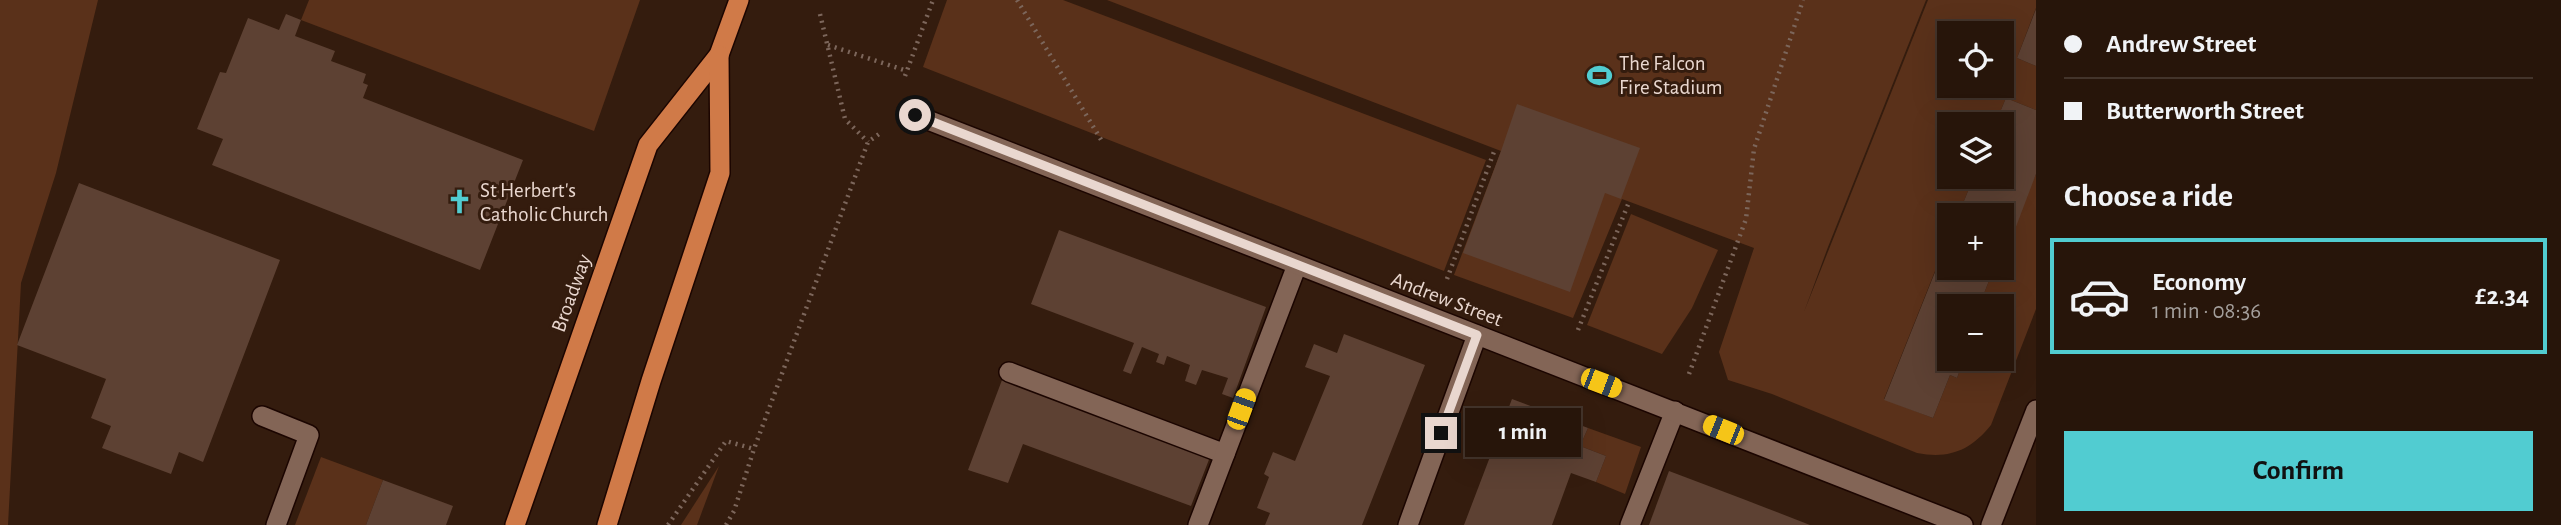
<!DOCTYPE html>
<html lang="en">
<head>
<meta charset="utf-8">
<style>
  body { margin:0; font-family:"Alegreya Sans",sans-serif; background:#332218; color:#f1f3f6; height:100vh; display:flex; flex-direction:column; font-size:26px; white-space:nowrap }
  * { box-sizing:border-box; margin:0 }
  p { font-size:23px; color:#a49f9c }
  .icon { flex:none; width:38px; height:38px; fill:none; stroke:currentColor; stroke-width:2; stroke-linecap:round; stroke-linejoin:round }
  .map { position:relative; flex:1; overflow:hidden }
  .side { display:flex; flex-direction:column; background:#27150a; width:525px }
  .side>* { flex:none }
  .hud { display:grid; align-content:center; height:154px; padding:0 28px; background:#27150a }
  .tools { position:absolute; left:1937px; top:21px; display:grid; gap:14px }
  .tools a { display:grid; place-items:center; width:77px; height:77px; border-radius:0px; background:#27150a; box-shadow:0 7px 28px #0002,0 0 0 2px #43342b; font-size:35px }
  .end { position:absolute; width:32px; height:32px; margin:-16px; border:9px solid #e9d7cf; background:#111; box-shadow:0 0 0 4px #111 }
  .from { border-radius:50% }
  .bubble { position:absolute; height:49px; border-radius:0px; background:#27150a; box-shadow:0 7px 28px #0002,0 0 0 2px #43342b; font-size:23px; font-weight:700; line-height:49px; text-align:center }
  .car { position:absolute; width:21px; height:42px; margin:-21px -10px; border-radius:9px; box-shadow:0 0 5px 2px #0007; background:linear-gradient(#f5c518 24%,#345 0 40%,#f5c518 0 76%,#345 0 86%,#f5c518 0) }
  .hud b { display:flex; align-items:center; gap:24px; height:66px; font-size:26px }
  .hud b+b { border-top:2px solid #43342b }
  .hud i { width:18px; height:18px; background:#f1f3f6 }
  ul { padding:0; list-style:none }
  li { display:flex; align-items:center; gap:21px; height:116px; margin:0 14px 10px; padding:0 14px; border:4px solid transparent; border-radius:0px }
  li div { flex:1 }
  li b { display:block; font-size:26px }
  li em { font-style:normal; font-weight:700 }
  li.selected { border-color:#51ccd1 }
  li>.icon { width:63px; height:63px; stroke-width:1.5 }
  h2 { padding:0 28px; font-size:32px; line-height:84px }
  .button { display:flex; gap:14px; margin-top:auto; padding:14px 28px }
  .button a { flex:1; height:80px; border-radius:0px; background:#51ccd1; color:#111; font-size:28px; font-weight:700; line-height:80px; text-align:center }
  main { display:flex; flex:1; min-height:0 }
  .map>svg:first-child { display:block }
  .green { fill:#5a311a; fill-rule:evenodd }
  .building { fill:#5d4133 }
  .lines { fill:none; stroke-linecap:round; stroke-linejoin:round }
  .service-casing { stroke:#1b0500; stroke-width:22 }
  .minor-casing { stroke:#1b0500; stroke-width:22 }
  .trunk-casing { stroke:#1b0500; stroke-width:22 }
  .path { stroke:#7c665b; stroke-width:4.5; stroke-dasharray:2 5; stroke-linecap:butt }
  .service { stroke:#836556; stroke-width:19 }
  .minor { stroke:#836556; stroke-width:19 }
  .trunk { stroke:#d07a48; stroke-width:19 }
  .route { stroke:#e9d7cf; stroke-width:9 }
  .labels { text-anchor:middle; stroke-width:6; stroke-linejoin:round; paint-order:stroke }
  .poi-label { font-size:21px; fill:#e9d7cf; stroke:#341c0e; text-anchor:start }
  .street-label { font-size:21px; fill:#e9d7cf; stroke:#341c0e }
</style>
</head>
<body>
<main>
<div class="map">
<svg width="2036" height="525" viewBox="0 0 2036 525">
  <rect width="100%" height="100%" fill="#341c0e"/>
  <g class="green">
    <polygon points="0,0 98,0 56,173 21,283 8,525 0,525"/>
    <polygon points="309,0 640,0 594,131 301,20"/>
    <polygon points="947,0 1063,0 1486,160 1444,271 923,67"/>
    <path d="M1107,0H1926L1828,247L1804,312L1928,0H2036V8L2017,58L2036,66V110L2006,98L1995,124H1950V177H1974L1958,215H1950L1949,236L1884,399L1933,418L1950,375L1957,378L1964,359H2002V306H1985L1986,303L1981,301L1994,268H2002V247L2036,174V309L1991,425C1970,451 1949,459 1917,453L1772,394L1728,380L1719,352L1754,248L1622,199L1573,318L1454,275L1501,151ZM1950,33H2002V86H1950Z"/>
    <polygon points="1631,214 1718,250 1692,308 1662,354 1587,325"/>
    <polygon points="1588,428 1641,447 1625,494 1596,482 1606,456 1580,446"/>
    <polygon points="321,457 383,480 366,525 295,525"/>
    <polygon points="719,466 697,525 681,525"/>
  </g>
  <g class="building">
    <polygon points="2036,9 2036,66 2017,58"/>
    <polygon points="286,14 301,20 295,36 335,51 331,61 366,74 363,83 368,85 363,98 523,160 480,270 212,165 223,139 197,129 220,72 226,73 248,18 279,30"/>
    <polygon points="2006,98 2036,110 2036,174 2014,232 2009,231 2002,247 2002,215 1958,215 1974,177 2002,177 2002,124 1995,124"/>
    <polygon points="1517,104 1640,148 1621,199 1605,193 1570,292 1463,253 1501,151"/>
    <polygon points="79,183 280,260 203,462 179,452 171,474 102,448 111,426 91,418 106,379 17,345"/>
    <polygon points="1059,230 1266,307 1233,398 1222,394 1228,378 1202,370 1196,385 1185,381 1190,365 1167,356 1164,365 1156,362 1159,354 1142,347 1131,374 1123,371 1134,343 1031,304"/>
    <polygon points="1949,237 1950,268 1994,268 1981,301 1987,304 1985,306 1950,306 1950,359 1964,359 1957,378 1950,375 1933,418 1884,400"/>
    <polygon points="1344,334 1425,365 1362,525 1265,525 1270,513 1257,508 1269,477 1264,474 1273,452 1295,461 1330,376 1305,367 1314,344 1337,353"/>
    <polygon points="1002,380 1210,457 1191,506 1023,444 1008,483 968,470"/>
    <polygon points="1512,399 1588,428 1580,446 1606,456 1596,482 1571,473 1552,525 1464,525"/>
    <polygon points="1669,471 1743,499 1810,525 1649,525"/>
    <polygon points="383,480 453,506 446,525 366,525"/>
  </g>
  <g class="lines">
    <defs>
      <g id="service">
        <polyline points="1009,372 1225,454"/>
        <polyline points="262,416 309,435 276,525"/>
        <polyline points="1198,525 1297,265"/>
        <polyline points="1630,525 1675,411"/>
      </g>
      <g id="minor">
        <polyline points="915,115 1963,525"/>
        <polyline points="1408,525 1477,335"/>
        <polyline points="1991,525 2036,410"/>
      </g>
      <g id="trunk">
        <polyline points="515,525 648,145 719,55 739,0"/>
        <polyline points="607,525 651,381 720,173 719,55"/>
      </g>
    </defs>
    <use href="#service" class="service-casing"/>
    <use href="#minor" class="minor-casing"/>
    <use href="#trunk" class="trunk-casing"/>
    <g class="path">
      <polyline points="1017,0 1103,143"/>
      <polyline points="820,14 845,119 868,142"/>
      <polyline points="828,45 907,71"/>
      <polyline points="905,76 933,0"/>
      <polyline points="1447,279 1495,149"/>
      <polyline points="1578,330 1629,202"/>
      <polyline points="1689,374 1746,219 1754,149 1803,0"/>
      <polyline points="668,525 726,441 754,449"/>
      <polyline points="726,525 734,511 754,449 868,142 879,134"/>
    </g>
    <use href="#service" class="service"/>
    <use href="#minor" class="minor"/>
    <use href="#trunk" class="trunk"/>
  </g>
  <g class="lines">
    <polyline class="route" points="915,115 1477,335 1441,433"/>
  </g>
  <defs>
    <symbol id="stadium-bare" viewBox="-9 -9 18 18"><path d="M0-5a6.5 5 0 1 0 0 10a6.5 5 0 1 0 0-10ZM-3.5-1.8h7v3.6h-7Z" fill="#51ccd1" stroke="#341c0e" stroke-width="2.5" paint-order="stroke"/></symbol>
    <symbol id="church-bare" viewBox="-9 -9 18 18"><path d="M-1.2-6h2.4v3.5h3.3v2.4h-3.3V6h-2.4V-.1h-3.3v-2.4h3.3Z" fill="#51ccd1" stroke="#341c0e" stroke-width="2.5" paint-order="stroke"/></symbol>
  </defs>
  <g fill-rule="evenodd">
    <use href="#stadium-bare" x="1582" y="58" width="35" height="35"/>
    <use href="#church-bare" x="442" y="184" width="35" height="35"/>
  </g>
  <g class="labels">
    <g class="poi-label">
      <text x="1619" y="70">The Falcon<tspan x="1619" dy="24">Fire Stadium</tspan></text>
      <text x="480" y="197">St Herbert's<tspan x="480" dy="24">Catholic Church</tspan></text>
    </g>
    <g class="street-label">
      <text transform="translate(571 293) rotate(-70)" y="7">Broadway</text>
      <text transform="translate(1447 299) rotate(21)" y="7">Andrew Street</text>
    </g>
  </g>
</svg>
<div class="tools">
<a><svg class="icon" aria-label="locate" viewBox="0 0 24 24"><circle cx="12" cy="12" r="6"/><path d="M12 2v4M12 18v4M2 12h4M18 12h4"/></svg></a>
<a><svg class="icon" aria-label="layers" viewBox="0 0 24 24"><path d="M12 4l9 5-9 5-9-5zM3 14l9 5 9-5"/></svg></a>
<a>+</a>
<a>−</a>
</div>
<i class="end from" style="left:915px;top:115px"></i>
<i class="end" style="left:1441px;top:433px"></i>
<div class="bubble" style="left:1465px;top:408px;width:116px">1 min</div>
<i class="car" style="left:1601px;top:383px;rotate:111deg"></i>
<i class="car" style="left:1241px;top:409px;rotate:20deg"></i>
<i class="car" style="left:1723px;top:430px;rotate:292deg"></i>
</div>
<section class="side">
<div class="hud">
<b><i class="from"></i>Andrew Street</b>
<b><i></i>Butterworth Street</b>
</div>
<h2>Choose a ride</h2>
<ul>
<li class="selected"><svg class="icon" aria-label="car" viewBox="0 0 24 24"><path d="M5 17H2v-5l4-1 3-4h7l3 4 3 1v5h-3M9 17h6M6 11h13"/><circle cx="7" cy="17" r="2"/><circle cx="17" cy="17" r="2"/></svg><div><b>Economy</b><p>1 min · 08:36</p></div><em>£2.34</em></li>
</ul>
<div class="button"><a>Confirm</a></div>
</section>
</main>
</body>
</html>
